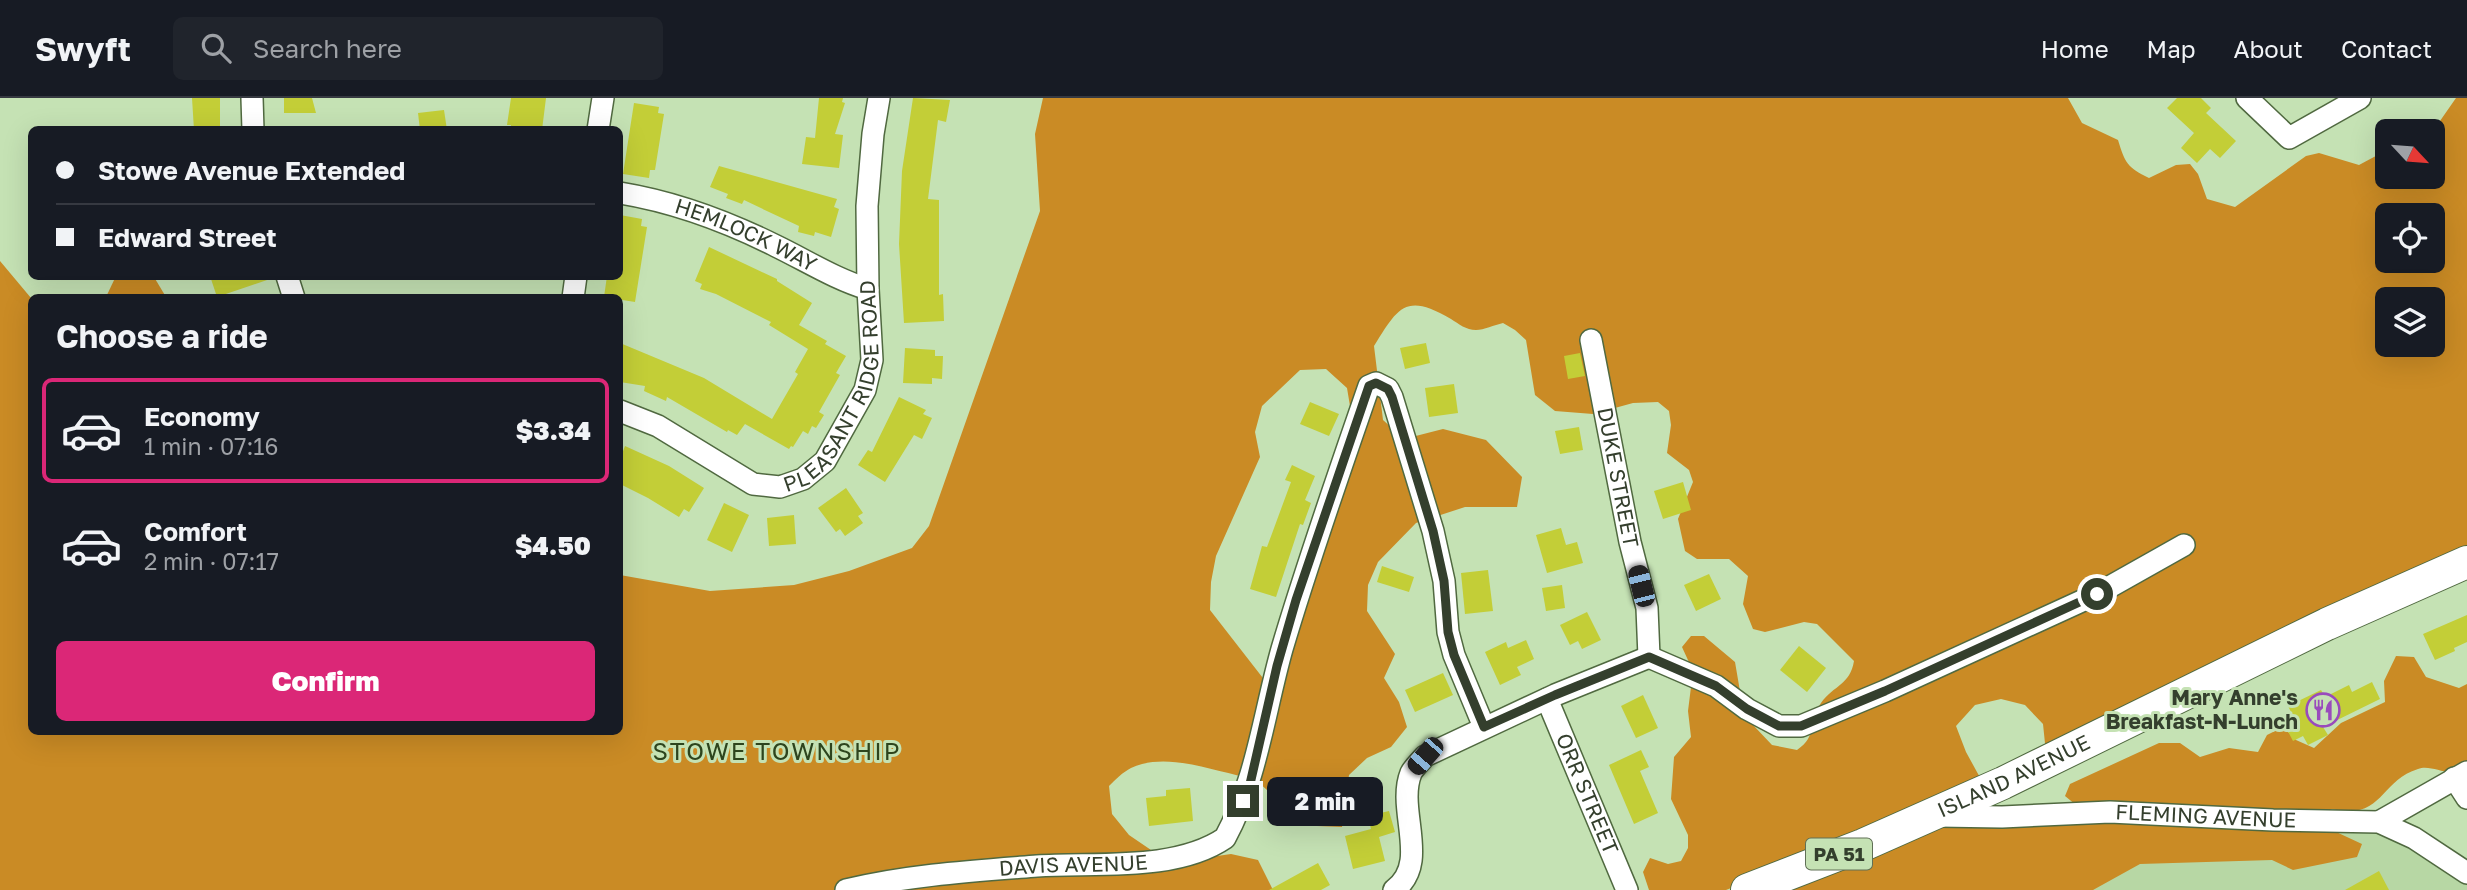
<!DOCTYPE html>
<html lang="en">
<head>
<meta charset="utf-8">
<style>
  body { margin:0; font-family:"Golos Text",sans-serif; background:#20242c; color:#f1f3f6; height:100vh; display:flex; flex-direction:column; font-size:26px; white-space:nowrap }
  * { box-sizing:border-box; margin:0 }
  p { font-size:23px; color:#9ea1a6 }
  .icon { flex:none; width:38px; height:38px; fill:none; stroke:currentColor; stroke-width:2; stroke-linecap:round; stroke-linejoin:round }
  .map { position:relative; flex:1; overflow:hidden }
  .panel { position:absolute; left:28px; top:196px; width:595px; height:441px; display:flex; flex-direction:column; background:#171b24; border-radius:10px; box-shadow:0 7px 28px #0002 }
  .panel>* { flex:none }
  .top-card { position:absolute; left:28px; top:28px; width:595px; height:154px; border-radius:10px; box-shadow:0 7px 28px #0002; display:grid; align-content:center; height:154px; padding:0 28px; background:#171b24 }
  .needle { width:46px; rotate:116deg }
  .buttons { position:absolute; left:2375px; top:21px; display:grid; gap:14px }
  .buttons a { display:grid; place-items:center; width:70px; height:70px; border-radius:10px; background:#171b24; box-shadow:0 7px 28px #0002; font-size:35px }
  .end { position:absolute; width:32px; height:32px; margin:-16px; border:9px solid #343f2d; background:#fff; box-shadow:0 0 0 4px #fff }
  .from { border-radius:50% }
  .bubble { position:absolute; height:49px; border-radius:10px; background:#171b24; box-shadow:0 7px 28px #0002; font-size:23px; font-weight:800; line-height:49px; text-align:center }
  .car { position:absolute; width:21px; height:42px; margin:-21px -10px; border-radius:9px; box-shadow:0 0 5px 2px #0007; background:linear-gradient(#222 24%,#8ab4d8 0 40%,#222 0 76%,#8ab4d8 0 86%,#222 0) }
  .top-card b { display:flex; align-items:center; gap:24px; height:66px; font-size:26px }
  .top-card b+b { border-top:2px solid #363941 }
  .top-card i { width:18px; height:18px; background:#f1f3f6 }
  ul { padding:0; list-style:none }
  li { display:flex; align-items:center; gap:21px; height:105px; margin:0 14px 10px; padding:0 14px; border:4px solid transparent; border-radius:10px }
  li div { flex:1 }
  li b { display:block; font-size:26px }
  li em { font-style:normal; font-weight:800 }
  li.selected { border-color:#db2777 }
  li>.icon { width:63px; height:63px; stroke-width:1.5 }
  h2 { padding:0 28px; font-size:32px; line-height:84px }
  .action { display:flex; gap:14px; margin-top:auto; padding:14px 28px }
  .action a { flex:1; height:80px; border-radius:10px; background:#db2777; color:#fff; font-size:28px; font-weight:800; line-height:80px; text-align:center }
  header { display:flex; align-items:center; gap:42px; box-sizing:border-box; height:98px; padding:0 35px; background:#171b24; border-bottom:2px solid #363941 }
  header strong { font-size:33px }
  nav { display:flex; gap:38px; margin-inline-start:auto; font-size:24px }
  .search { width:490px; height:63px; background:#20242c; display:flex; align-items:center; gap:18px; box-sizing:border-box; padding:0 24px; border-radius:10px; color:#9ea1a6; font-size:26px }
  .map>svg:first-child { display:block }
  .built { fill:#b7d7a4 }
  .forest { fill:#ca8b25; fill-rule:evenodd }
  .building { fill:#c3ce37 }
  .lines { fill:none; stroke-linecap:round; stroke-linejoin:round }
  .street-casing { stroke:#506940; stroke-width:24 }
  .primary-casing { stroke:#506940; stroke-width:34 }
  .street { stroke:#fff; stroke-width:21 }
  .primary { stroke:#fff; stroke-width:32 }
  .route { stroke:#343f2d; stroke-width:9 }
  .labels { text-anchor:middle; stroke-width:6; stroke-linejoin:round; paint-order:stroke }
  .shield { fill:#c5e2b4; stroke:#607056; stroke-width:2 }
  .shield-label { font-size:19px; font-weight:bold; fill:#343f2d }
  .street-label { font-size:21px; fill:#343f2d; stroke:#c5e2b4 }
  .poi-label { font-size:21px; font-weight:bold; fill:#343f2d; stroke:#c5e2b4; text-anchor:end }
  .quarter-label { font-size:24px; letter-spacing:2px; fill:#2d441d; stroke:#c5e2b4 }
</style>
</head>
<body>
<header>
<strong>Swyft</strong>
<div class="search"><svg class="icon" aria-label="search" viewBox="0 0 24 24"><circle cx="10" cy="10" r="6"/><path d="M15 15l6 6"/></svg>Search here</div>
<nav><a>Home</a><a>Map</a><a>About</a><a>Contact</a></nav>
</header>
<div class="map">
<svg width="2467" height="792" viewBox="0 0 2467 792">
  <rect width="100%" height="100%" fill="#c5e2b4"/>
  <polygon class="built" points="2379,724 2467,775 2467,792 1747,792"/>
  <g class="forest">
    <path d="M1043,0H2068L2082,25L2118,42C2125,65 2127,69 2149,80L2176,67L2190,66L2198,76L2207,101L2235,109L2306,58L2319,55L2359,67L2387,52V79H2432L2433,33L2456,0H2467V457L2046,655L2043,626L2025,607L2001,601L1975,607L1956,628L1966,654L1983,685L1868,737L1726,792H1649L1643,774L1650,760L1668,766L1681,763L1688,750V737L1671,701L1674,659L1691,639L1688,613L1693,573L1682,549L1691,538H1704L1735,564L1742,605L1754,628L1772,647L1797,652C1818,638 1809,622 1821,605C1834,587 1850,587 1854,563L1817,526L1804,524L1765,534L1753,531L1743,506L1748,478L1729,461H1697L1685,453L1678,421L1693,384L1689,372L1667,355L1671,327L1669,313L1658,304L1633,305L1593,316L1555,313L1535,297L1526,242L1515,232L1503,225C1494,227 1484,232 1476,232C1466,232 1459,226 1451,221C1405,194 1398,210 1374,248L1383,322L1404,341L1443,331L1486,342L1522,379L1517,409H1465L1416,425L1378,464L1368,487L1367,513L1395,556L1384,580L1399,604L1407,629L1391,649L1367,660L1349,677L1342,729L1317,728L1301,708L1276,700L1257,683L1296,520L1361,333L1350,308L1347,290L1326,271L1300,272L1262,308L1255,334L1260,359L1216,458L1211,484L1210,512L1266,584L1245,679C1211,672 1165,654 1131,670C1123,674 1115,682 1109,688L1112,716L1129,737L1151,752L1176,764L1231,756L1258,762L1273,792H0V163L31,200L32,634H620V477L710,493L794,487L849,473L912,450L929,428L1040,113L1035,36ZM2387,117H2432V163H2387ZM2387,201H2432V247H2387Z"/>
    <polygon points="116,178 154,179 166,199 106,199"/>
    <path d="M2396,558L2414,559L2426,579L2459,590L2467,586V670C2462,672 2456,674 2451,674C2440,674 2428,667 2418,671C2379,683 2383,723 2332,711L2320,717L2076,707L2065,698L2070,686L2159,645H2180L2200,659L2229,650L2258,654L2267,637L2283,629L2296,642L2314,650L2341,625L2385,604L2384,583Z"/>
    <polygon points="2000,723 2319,726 2362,746 2357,759 2293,772 2272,762 2140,766 2093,792 1765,792 1935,724"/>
  </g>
  <g class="building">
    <polygon points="192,0 220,0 220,32 194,32"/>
    <polygon points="284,0 312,0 316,15 284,15"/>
    <polygon points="511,0 546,0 542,32 510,32 511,27 507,27"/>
    <polygon points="819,0 843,0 842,4 845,5 835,36 843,37 839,70 802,66 806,39 815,40"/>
    <polygon points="913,0 950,2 946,24 938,22 928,101 939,102 939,197 943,196 944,223 904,225 899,146 902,73"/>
    <polygon points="2177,0 2201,0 2211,10 2206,15 2236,43 2220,60 2210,51 2197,65 2181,50 2194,35 2167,10"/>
    <polygon points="634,5 659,9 658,15 664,16 655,72 650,72 649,80 623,76"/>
    <polygon points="444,12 447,32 420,32 418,15"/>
    <polygon points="719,68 837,101 834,109 839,111 831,139 815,134 814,138 798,134 799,128 769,114 744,102 742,106 726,100 728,96 710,89"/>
    <polygon points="620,117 642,121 641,128 647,129 635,204 604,199 607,178 620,178"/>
    <polygon points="709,149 777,181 777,183 812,205 799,227 827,243 825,246 846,258 836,275 840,277 819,314 824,317 816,330 812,328 808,336 803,333 793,349 791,348 789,351 745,326 737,337 728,332 727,334 667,299 666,303 644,293 645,288 620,284 620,245 704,280 772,321 798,276 795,274 808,251 769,227 771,224 716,196 700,191 702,186 695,183"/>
    <polygon points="210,178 269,178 270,181 217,199"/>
    <polygon points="1426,245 1430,265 1405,271 1400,250"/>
    <polygon points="905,250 935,252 935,258 943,258 942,281 932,280 932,286 903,285"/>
    <polygon points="1580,255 1585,278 1568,281 1564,258"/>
    <polygon points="1454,286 1458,315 1429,319 1425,290"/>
    <polygon points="899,299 926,312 923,316 932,320 922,341 914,337 885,384 858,367 868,352 872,354"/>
    <polygon points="1310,304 1339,316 1329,338 1300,326"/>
    <polygon points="1579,329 1583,352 1560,356 1555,333"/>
    <polygon points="625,348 669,368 704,390 689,414 684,411 679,419 648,400 620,386 620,361"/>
    <polygon points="1292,367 1315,378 1305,402 1311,405 1303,427 1300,426 1276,499 1250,491 1262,448 1267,449 1291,384 1285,382"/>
    <polygon points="1683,384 1691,412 1663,421 1654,393"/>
    <polygon points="846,390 863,415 858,418 863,425 845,438 840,431 836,434 818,410"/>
    <polygon points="724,405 749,417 732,454 707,442"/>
    <polygon points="794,417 796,446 769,448 767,420"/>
    <polygon points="1561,430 1566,447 1577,444 1583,465 1547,475 1536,437"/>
    <polygon points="1382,468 1414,479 1409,494 1377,484"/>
    <polygon points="1488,472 1493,513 1465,516 1461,475"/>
    <polygon points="1709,476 1721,501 1696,513 1684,487"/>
    <polygon points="1562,487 1565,510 1546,513 1542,490"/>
    <polygon points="1587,514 1601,542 1582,551 1578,543 1570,547 1560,527"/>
    <polygon points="2467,517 2467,544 2454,550 2455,553 2435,562 2423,536"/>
    <polygon points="1526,542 1534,561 1517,569 1521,577 1500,587 1485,554 1506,544 1508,550"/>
    <polygon points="1799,548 1826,570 1807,594 1780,572"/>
    <polygon points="1443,575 1453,597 1415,614 1405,592"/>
    <polygon points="2372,584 2380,601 2323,629 2328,637 2308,647 2303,638 2293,643 2282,622 2292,616 2288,608 2321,592 2325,599 2349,587 2352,594"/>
    <polygon points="1643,597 1658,630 1636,640 1621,608"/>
    <polygon points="1641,652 1649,669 1640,673 1658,715 1634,726 1609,667"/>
    <polygon points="1190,690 1193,723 1149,728 1146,700 1166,698 1166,692"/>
    <polygon points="1389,713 1395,734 1379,739 1385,763 1353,771 1345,738 1371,731 1368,718"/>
    <polygon points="1318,765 1330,787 1321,792 1269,792"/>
    <polygon points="2379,773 2389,792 2345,792"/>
  </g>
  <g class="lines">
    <defs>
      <g id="street">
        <polyline points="252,0 253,32"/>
        <polyline points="2247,0 2289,40 2360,0"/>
        <polyline points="598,32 603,0"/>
        <path id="s1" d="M620,95C675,104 726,123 776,148C807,163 835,181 868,191"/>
        <polyline points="287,178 294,200"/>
        <polyline points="573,200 576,178"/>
        <path id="s2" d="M1591,242L1630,444L1647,510L1649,559"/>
        <path id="s3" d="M620,313L658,328L753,386L780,389L803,381L825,363L865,292L872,262L868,191L867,108L873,36L879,0"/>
        <polyline points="1649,559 1716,588 1747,611 1779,628 1801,628 1885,593 2097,496 2184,447"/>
        <path id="s4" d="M1547,601L1627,792"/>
        <polyline points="2454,680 2467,700"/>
        <path id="s5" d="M1938,718L2002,719L2110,714L2273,722L2379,724L2414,740L2467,775"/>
        <polyline points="2379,724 2467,674"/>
        <path id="s6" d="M846,792C908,777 973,773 1037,768C1095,764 1175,774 1225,740C1257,681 1264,615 1282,551C1308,463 1339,375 1369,288L1376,285L1388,291L1392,299L1433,433L1444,483L1448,534L1454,557L1484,629"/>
        <path d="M1394,792C1431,765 1396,712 1411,675C1414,669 1421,663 1425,658L1555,597L1649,559"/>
      </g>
      <g id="primary">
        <path id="s7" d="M1747,792L1863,747L2003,685L2327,526L2467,464"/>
      </g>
    </defs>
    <use href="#street" class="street-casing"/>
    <use href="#primary" class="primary-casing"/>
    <use href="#street" class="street"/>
    <use href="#primary" class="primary"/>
  </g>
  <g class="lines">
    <polyline class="route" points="1243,703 1250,686 1277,568 1296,502 1369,288 1376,285 1388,291 1392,299 1433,433 1444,483 1448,534 1454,557 1484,629 1555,597 1649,559 1716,588 1747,611 1779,628 1801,628 1885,593 2097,496"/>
  </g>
  <defs>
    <symbol id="restaurant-ring" viewBox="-11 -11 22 22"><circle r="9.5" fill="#c5e2b4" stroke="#994bbc" stroke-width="1.5"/><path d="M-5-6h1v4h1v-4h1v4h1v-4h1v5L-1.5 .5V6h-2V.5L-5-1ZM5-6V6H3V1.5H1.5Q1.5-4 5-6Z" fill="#994bbc"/></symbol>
  </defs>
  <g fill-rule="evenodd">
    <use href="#restaurant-ring" x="2304" y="593" width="38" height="38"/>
  </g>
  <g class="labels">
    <rect class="shield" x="1806" y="740.5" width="66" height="31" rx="5"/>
    <g class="shield-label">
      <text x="1839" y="763">PA 51</text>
    </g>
    <g class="street-label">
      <text dy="7" stroke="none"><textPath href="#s1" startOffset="133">HEMLOCK WAY</textPath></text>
      <text dy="7" stroke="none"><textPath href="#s3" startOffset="304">PLEASANT RIDGE ROAD</textPath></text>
      <text dy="7" stroke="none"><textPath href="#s2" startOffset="140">DUKE STREET</textPath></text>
      <text dy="7" stroke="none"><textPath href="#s7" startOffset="290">ISLAND AVENUE</textPath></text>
      <text dy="7" stroke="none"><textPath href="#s4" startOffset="103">ORR STREET</textPath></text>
      <text dy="7" stroke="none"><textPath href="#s5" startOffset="268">FLEMING AVENUE</textPath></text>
      <text dy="7" stroke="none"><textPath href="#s6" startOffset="229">DAVIS AVENUE</textPath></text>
    </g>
    <g class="poi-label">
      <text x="2298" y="607">Mary Anne's<tspan x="2298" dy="24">Breakfast-N-Lunch</tspan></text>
    </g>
    <g class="quarter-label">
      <text x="777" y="662">STOWE TOWNSHIP</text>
    </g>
  </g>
</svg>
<div class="buttons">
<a><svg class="needle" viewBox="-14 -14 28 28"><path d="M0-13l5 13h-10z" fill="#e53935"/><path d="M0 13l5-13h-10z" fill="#9ea1a6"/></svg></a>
<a><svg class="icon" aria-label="locate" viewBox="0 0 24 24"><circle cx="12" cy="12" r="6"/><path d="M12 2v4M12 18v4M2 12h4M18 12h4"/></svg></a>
<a><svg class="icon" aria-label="layers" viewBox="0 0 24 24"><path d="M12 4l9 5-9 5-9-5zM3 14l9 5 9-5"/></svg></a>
</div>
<i class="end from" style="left:2097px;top:496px"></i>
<i class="end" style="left:1243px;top:703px"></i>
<div class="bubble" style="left:1267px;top:679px;width:116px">2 min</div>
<i class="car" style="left:1641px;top:488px;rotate:346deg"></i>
<i class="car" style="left:1425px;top:658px;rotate:221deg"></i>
<div class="top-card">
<b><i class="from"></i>Stowe Avenue Extended</b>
<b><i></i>Edward Street</b>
</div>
<section class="panel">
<h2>Choose a ride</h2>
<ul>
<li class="selected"><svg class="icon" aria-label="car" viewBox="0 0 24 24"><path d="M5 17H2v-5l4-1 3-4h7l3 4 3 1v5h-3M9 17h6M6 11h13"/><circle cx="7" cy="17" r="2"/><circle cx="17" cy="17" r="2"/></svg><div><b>Economy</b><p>1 min · 07:16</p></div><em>$3.34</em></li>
<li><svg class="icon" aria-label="car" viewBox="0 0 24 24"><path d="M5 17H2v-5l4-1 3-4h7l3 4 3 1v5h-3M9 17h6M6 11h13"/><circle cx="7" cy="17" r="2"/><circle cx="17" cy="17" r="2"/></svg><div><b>Comfort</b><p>2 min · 07:17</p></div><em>$4.50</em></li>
</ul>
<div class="action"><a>Confirm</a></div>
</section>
</div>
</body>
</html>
